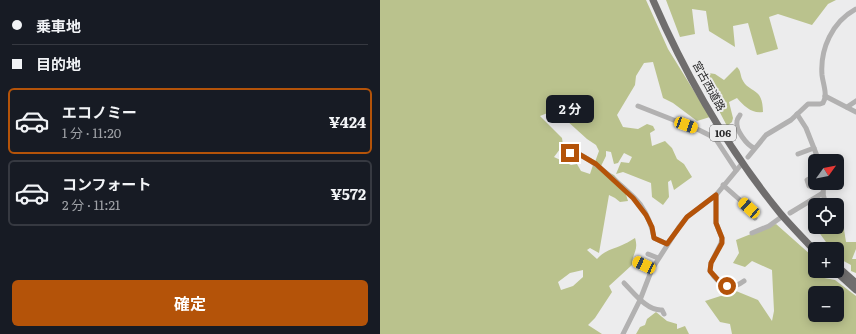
<!DOCTYPE html>
<html lang="ja">
<head>
<meta charset="utf-8">
<style>
  body { margin:0; font-family:Literata,"Noto Sans JP",serif; background:#242831; color:#f1f3f6; height:100vh; display:flex; flex-direction:column; font-size:15px; white-space:nowrap }
  * { box-sizing:border-box; margin:0 }
  p { font-size:13px; color:#9ea1a6 }
  .icon { flex:none; width:22px; height:22px; fill:none; stroke:currentColor; stroke-width:2; stroke-linecap:round; stroke-linejoin:round }
  .map { position:relative; flex:1; overflow:hidden }
  .details { display:flex; flex-direction:column; background:#171b24; width:380px }
  .details>* { flex:none }
  .guide { display:grid; align-content:center; height:88px; padding:0 12px; background:#171b24 }
  .needle { width:26px; rotate:57deg }
  .tools { position:absolute; left:428px; top:154px; display:grid; gap:8px }
  .tools a { display:grid; place-items:center; width:36px; height:36px; border-radius:6px; background:#171b24; box-shadow:0 2px 10px #0003; font-size:20px }
  .end { position:absolute; width:18px; height:18px; margin:-9px; border:5px solid #b45309; background:#fff; box-shadow:0 0 0 2px #fff }
  .from { border-radius:50% }
  .bubble { position:absolute; height:28px; border-radius:6px; background:#171b24; box-shadow:0 2px 10px #0003; font-size:13px; font-weight:700; line-height:28px; text-align:center }
  .car { position:absolute; width:12px; height:24px; margin:-12px -6px; border-radius:5px; box-shadow:0 0 3px 1px #0007; background:linear-gradient(#f5c518 24%,#345 0 40%,#f5c518 0 76%,#345 0 86%,#f5c518 0) }
  .guide b { display:flex; align-items:center; gap:14px; height:38px; font-size:15px }
  .guide b+b { border-top:1px solid #363941 }
  .guide i { width:10px; height:10px; background:#f1f3f6 }
  ul { padding:0; list-style:none }
  li { display:flex; align-items:center; gap:12px; height:66px; margin:0 8px 6px; padding:0 4px; border:2px solid #363941; border-radius:6px }
  li div { flex:1 }
  li b { display:block; font-size:15px }
  li em { font-style:normal; font-weight:700 }
  li.selected { border-color:#b45309 }
  li>.icon { width:36px; height:36px; stroke-width:1.5 }
  .button { display:flex; gap:8px; margin-top:auto; padding:8px 12px }
  .button a { flex:1; height:46px; border-radius:6px; background:#b45309; color:#fff; font-size:16px; font-weight:700; line-height:46px; text-align:center }
  main { display:flex; flex:1; min-height:0 }
  .map>svg:first-child { display:block }
  .forest { fill:#bac28d; fill-rule:evenodd }
  .lines { fill:none; stroke-linecap:round; stroke-linejoin:round }
  .minor { stroke:#b2b1b1; stroke-width:5 }
  .highway { stroke:#706e6e; stroke-width:7 }
  .route { stroke:#b45309; stroke-width:5 }
  .labels { text-anchor:middle; stroke-width:4; stroke-linejoin:round; paint-order:stroke }
  .shield { fill:#ececed; stroke:#626263; stroke-width:1 }
  .shield-label { font-size:10px; font-weight:bold; fill:#272728 }
  .street-label { font-size:11px; fill:#272728; stroke:#ececed }
</style>
</head>
<body>
<main>
<section class="details">
<div class="guide">
<b><i class="from"></i>乗車地</b>
<b><i></i>目的地</b>
</div>
<ul>
<li class="selected"><svg class="icon" aria-label="car" viewBox="0 0 24 24"><path d="M5 17H2v-5l4-1 3-4h7l3 4 3 1v5h-3M9 17h6M6 11h13"/><circle cx="7" cy="17" r="2"/><circle cx="17" cy="17" r="2"/></svg><div><b>エコノミー</b><p>1 分 · 11:20</p></div><em>¥424</em></li>
<li><svg class="icon" aria-label="car" viewBox="0 0 24 24"><path d="M5 17H2v-5l4-1 3-4h7l3 4 3 1v5h-3M9 17h6M6 11h13"/><circle cx="7" cy="17" r="2"/><circle cx="17" cy="17" r="2"/></svg><div><b>コンフォート</b><p>2 分 · 11:21</p></div><em>¥572</em></li>
</ul>
<div class="button"><a>確定</a></div>
</section>
<div class="map">
<svg width="476" height="334" viewBox="0 0 476 334">
  <rect width="100%" height="100%" fill="#ececed"/>
  <g class="forest">
    <path d="M0,0H266L288,49L330,117L317,121L293,103L283,98L273,62L264,63L256,76L255,85L237,115L243,127L258,129L267,124L273,126L275,130L270,133L272,146L285,141L292,148L297,159L304,164L312,177L294,190L291,180L288,182L289,197L283,205L272,197L271,183L243,172L236,174L241,162L249,163L252,157L244,153L238,163L234,164L231,152L226,151V156L221,166L215,162L219,151L216,145L207,139L175,110L160,116L182,138L183,145L174,157L191,165L197,164L201,171L210,174L213,165L234,175L243,185L248,201L240,202L235,198L229,195L219,253L210,248L207,250L217,259C224,251 230,250 240,246C245,244 250,241 255,238C259,251 252,253 252,265L229,286L232,292L215,318L208,325L222,334H0ZM203,270V277L193,286L181,290L178,282L190,273Z"/>
    <polygon points="286,0 456,0 448,4 432,25 398,14 389,17 398,49 377,55 368,23 353,26 355,47 329,31 326,11 312,9 315,34 300,37"/>
    <path d="M357,67C361,71 360,74 362,79C369,94 383,86 383,112C372,114 364,106 357,98L349,102L353,118L352,122L347,126L324,82L322,72L335,74L344,80Z"/>
    <polygon points="457,217 462,217 466,242 476,242 476,249 472,259 476,259 476,273 471,271 471,265 458,258 457,249 451,249 438,231 440,227 457,227"/>
    <path d="M396,224L431,255L433,273L439,277L455,280L476,296V334H352L350,324L340,322L325,301L356,291L378,300L392,321L394,311L392,270L372,261L365,267L353,263L359,253L356,240ZM435,293H457V315H435Z"/>
    <polygon points="276,312 287,321 297,324 297,329 305,326 309,334 256,334 260,327 265,325 267,319"/>
  </g>
  <g class="lines">
    <g class="minor">
      <polyline points="445,96 476,112"/>
      <polyline points="258,106 319,130 335,138 356,170"/>
      <polyline points="467,107 476,101"/>
      <polyline points="417,114 426,128 439,161"/>
      <path d="M360,115C359,117 357,119 357,121C355,130 367,145 374,148"/>
      <polyline points="418,154 434,148"/>
      <path d="M187,155C189,153 192,152 195,153C207,154 252,194 260,204C267,214 272,226 274,238L287,244"/>
      <path d="M368,157L386,135L411,120L428,104H440L443,103C448,95 443,84 442,75C440,49 452,22 476,9"/>
      <polyline points="444,183 443,194 446,205"/>
      <polyline points="343,185 369,208 375,218"/>
      <polyline points="429,186 427,180 435,176"/>
      <path d="M336,195V223L342,238L341,243L331,263L330,271C339,285 349,292 364,281"/>
      <polyline points="410,213 443,193"/>
      <polyline points="435,231 439,227"/>
      <polyline points="372,233 389,226 400,218"/>
      <polyline points="268,254 278,258"/>
      <polyline points="256,261 272,269"/>
      <path d="M244,283C254,293 267,311 282,310L284,314"/>
      <polyline points="243,334 260,300 272,269 299,227 307,217 336,195 360,166"/>
    </g>
    <g class="highway">
      <path d="M273,0C306,76 348,149 400,213C411,226 423,238 435,251"/>
      <polyline points="457,266 476,283"/>
      <polyline points="455,271 476,290"/>
    </g>
  </g>
  <g class="lines">
    <polyline class="route" points="190,153 197,153 216,164 253,198 266,215 272,227 274,238 287,244 307,217 336,195 336,223 342,238 342,243 331,263 330,271 339,281 347,286"/>
  </g>
  <g class="labels">
    <rect class="shield" x="330" y="125" width="26" height="16" rx="3"/>
    <g class="shield-label">
      <text x="343" y="137">106</text>
    </g>
    <g class="street-label">
      <text transform="translate(329 86) rotate(61)" y="4">宮古西道路</text>
    </g>
  </g>
</svg>
<div class="tools">
<a><svg class="needle" viewBox="-14 -14 28 28"><path d="M0-13l5 13h-10z" fill="#e53935"/><path d="M0 13l5-13h-10z" fill="#9ea1a6"/></svg></a>
<a><svg class="icon" aria-label="locate" viewBox="0 0 24 24"><circle cx="12" cy="12" r="6"/><path d="M12 2v4M12 18v4M2 12h4M18 12h4"/></svg></a>
<a>+</a>
<a>−</a>
</div>
<i class="end from" style="left:347px;top:286px"></i>
<i class="end" style="left:190px;top:153px"></i>
<div class="bubble" style="left:166px;top:95px;width:48px">2 分</div>
<i class="car" style="left:306px;top:125px;rotate:110deg"></i>
<i class="car" style="left:369px;top:208px;rotate:312deg"></i>
<i class="car" style="left:264px;top:265px;rotate:295deg"></i>
</div>
</main>
</body>
</html>
